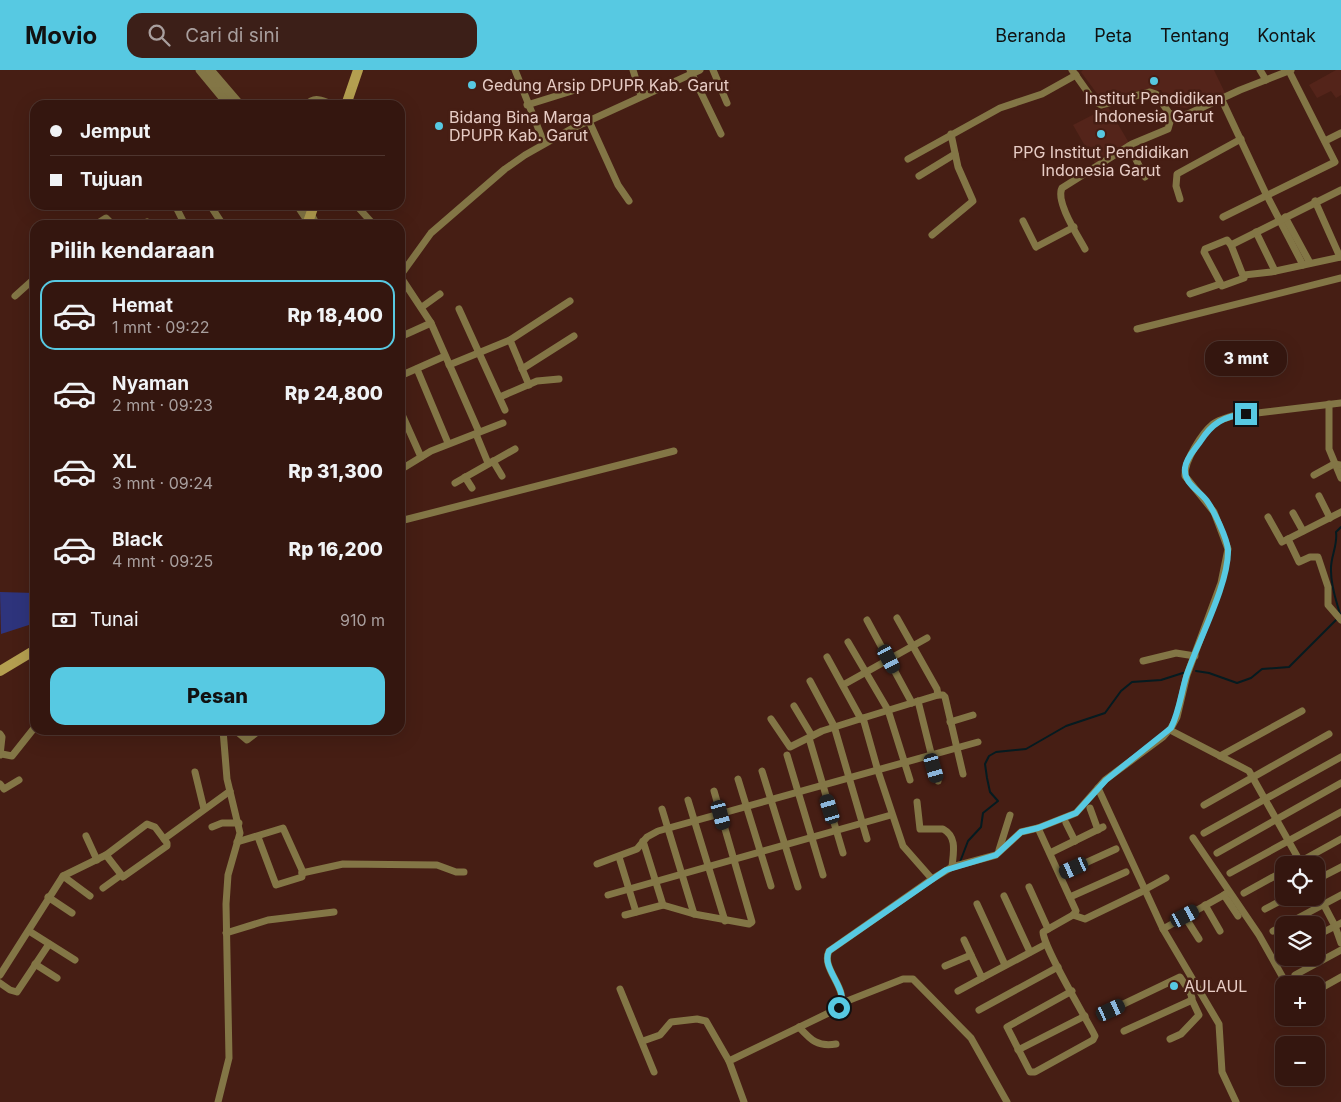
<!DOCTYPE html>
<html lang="id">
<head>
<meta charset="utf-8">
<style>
  body { margin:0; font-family:Inter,sans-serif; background:#3c1f18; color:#f1f3f6; height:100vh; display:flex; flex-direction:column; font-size:19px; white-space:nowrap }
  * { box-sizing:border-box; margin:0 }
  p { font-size:16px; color:#a99f9e }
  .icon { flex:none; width:28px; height:28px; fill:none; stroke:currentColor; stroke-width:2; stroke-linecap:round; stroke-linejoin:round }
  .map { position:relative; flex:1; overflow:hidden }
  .side { position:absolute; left:30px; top:150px; width:375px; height:515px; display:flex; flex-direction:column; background:#34160f; border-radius:15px; box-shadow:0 5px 20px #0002,0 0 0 1px #4e352f }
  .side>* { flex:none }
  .banner { position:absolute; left:30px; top:30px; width:375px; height:110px; border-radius:15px; box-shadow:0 5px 20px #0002,0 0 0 1px #4e352f; display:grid; align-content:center; height:110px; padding:0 20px; background:#34160f }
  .fabs { position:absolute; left:1275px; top:786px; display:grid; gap:10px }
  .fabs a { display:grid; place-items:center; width:50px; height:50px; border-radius:10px; background:#34160f; box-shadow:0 5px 20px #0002,0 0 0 1px #4e352f; font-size:25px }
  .end { position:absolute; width:22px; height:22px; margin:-11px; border:6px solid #57c9e2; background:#111; box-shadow:0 0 0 2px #111 }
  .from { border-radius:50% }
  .bubble { position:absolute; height:35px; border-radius:15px; background:#34160f; box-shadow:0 5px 20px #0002,0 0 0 1px #4e352f; font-size:16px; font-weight:800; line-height:35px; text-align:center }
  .car { position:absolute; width:15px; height:30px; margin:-15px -8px; border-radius:6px; box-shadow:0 0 4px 1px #0007; background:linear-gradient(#222 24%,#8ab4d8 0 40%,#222 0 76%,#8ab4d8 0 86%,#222 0) }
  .banner b { display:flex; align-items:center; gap:18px; height:48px; font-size:19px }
  .banner b+b { border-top:1px solid #4e352f }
  .banner i { width:12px; height:12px; background:#f1f3f6 }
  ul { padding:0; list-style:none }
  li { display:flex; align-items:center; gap:15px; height:70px; margin:0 10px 8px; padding:0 10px; border:2px solid transparent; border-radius:15px }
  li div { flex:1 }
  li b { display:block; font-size:19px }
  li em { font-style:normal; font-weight:800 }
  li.selected { border-color:#57c9e2 }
  li>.icon { width:45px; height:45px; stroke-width:1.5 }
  h2 { padding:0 20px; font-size:22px; line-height:60px }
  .pay { display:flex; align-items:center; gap:12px; height:55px; padding:0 20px; font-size:19px }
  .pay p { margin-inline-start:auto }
  .action { display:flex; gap:10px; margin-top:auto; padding:10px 20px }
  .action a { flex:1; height:58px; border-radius:15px; background:#57c9e2; color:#111; font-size:20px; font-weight:800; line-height:58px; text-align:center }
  header { display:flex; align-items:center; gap:30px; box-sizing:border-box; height:70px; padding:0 25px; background:#57c9e2; color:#111 }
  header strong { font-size:24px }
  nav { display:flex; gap:28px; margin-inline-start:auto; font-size:18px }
  .search { width:350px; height:45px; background:#3c1f18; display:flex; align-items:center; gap:12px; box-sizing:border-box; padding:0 18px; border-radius:15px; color:#a99f9e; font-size:19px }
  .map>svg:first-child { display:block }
  .built { fill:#54241a }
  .green { fill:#2e347c }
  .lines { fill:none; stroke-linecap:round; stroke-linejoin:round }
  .stream { stroke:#051b20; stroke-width:2 }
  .minor { stroke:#837646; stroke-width:7 }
  .tertiary { stroke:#837646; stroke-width:9 }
  .secondary { stroke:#b49f50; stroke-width:10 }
  .route { stroke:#57c9e2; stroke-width:6 }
  .poi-dot { fill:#57c9e2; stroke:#461e14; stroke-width:2 }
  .labels { text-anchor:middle; stroke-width:5; stroke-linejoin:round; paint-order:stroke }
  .poi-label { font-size:16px; fill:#e7ccc5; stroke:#461e14; text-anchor:start }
</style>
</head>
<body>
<header>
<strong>Movio</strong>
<div class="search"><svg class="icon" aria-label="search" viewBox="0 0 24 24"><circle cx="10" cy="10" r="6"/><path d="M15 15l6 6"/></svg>Cari di sini</div>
<nav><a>Beranda</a><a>Peta</a><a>Tentang</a><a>Kontak</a></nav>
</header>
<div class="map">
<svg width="1341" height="1032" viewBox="0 0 1341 1032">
  <rect width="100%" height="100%" fill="#461e14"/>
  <g class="built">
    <polygon points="1083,0 1214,0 1225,23 1186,38 1171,36 1161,20 1143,20 1101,29 1081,2"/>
    <polygon points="1336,0 1341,0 1341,25 1336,28 1331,21 1317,28 1309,15"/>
    <polygon points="1108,37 1129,73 1096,95 1073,55"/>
  </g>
  <polygon class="green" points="0,522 35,523 35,553 1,564"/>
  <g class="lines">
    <g class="stream">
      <path d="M1340,544C1336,530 1331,517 1331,501C1330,487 1338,476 1336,462L1341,457"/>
      <polyline points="1196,601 1209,603 1237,613 1251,608 1262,599 1289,597 1338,548"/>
      <polyline points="960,792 968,771 981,757 983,743 998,731 990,722 987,708 985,694 989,686 996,682 1026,679 1066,656 1105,643 1121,621 1132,612 1161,610 1186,602"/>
    </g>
    <g class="minor">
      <polyline points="515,0 544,73"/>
      <polyline points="633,0 641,26"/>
      <polyline points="690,0 721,64"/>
      <polyline points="713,0 727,33"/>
      <polyline points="1072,0 1094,31 1101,35 1150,22 1156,24 1169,43 1177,46 1188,44 1240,20 1291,0"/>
      <polyline points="1260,0 1266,10"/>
      <polyline points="1221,28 1266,124 1303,195"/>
      <path d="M306,35C315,25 322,31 334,35"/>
      <polyline points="527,35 572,21"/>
      <polyline points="589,51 618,115 629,131"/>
      <polyline points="1325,71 1341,63"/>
      <polyline points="1129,76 1145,107"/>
      <polyline points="908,89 1000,38 1042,24 1076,5"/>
      <polyline points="919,106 955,84"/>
      <polyline points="1180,129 1176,116 1177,104 1241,69"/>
      <polyline points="1315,131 1340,187"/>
      <polyline points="175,135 185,155"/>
      <polyline points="210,135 223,155"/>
      <polyline points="356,135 374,155"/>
      <polyline points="311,144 317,155"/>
      <polyline points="1223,147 1335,92 1289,1"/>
      <polyline points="1285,147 1310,193"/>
      <polyline points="1023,151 1036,177 1074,157"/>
      <polyline points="147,152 149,155"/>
      <polyline points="95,155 106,148 113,155"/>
      <polyline points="1256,162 1275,201"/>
      <polyline points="932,165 973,131 958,97 951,64"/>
      <polygon points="1227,170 1231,175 1244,208 1222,216 1204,182 1205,179"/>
      <polyline points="1231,175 1341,120"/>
      <path d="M1085,179C1078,166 1055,131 1062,118L1132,74L1168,59L1172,45"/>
      <polyline points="1244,205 1271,202 1341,187"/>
      <polyline points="400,206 431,163 505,99 525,85 571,59 700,0"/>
      <polyline points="400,206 431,253 479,362"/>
      <polyline points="1190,224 1220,214"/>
      <polyline points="15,226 35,208"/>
      <polyline points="422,237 440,224"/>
      <polyline points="459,239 505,340"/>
      <polyline points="1137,259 1341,208"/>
      <polyline points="400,267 431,253"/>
      <polyline points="510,270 529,315"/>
      <polyline points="449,295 510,270 570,231"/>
      <polyline points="417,299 448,373"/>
      <polyline points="522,299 574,266"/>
      <polyline points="400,306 445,286"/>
      <polyline points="500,327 537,311 559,309"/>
      <polyline points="1329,334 1329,379 1341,408"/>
      <polyline points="400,340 421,387"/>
      <polyline points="476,364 488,393"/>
      <polyline points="493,391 502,406"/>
      <polyline points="400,400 431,381 503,353"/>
      <polyline points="1314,405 1334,394 1341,395"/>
      <polyline points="465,407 472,418"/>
      <polyline points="455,413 515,379"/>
      <polyline points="1319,426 1330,448"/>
      <polyline points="1293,443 1303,461"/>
      <polyline points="1268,447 1282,472 1341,442"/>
      <polyline points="400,451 674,381"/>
      <polyline points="1288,469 1299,492 1310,487 1318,487 1328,517 1328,535 1341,550"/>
      <path d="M897,548L937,619L938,625L863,648L878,701L903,776L932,809L952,797L996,785L1021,762L1038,758L1076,743L1105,710L1163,667L1171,658L1177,647L1187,605L1221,513L1228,479L1214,442L1185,406C1184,391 1202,363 1213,354C1218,350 1226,348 1232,346L1341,333"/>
      <polyline points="867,550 912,633"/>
      <polyline points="848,572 888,640 910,710"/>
      <polyline points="827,587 861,649"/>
      <polyline points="1143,591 1176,583 1195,586"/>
      <polyline points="810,611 834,656 867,769"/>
      <polyline points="843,615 927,568"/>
      <polyline points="938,625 943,625 945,627 963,704"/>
      <polyline points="918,631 938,711"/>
      <polyline points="794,636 812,666"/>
      <polyline points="771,649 790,677 822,661 863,648"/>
      <polyline points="950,652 973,645"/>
      <polyline points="235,660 247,670 260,660"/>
      <polyline points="1170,660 1249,701 1302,795"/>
      <polyline points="0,664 2,667 0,685"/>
      <polyline points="809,668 843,783"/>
      <polyline points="2,684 12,686 35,657"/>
      <polyline points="787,685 823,805"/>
      <polyline points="1220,686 1302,641"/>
      <polyline points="762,701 798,817"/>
      <polyline points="195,702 204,739"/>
      <polyline points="738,709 771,816"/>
      <polyline points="0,714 4,719 19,710"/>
      <polyline points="1098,718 1163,859 1219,954 1222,1002 1236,1032"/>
      <polyline points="688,730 725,851"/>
      <path d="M917,732L920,759H943C958,767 953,784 952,797"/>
      <polyline points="1204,735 1329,664"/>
      <polyline points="1090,738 1098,760"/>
      <polyline points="662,739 694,844"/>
      <polyline points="1066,753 1075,771"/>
      <polygon points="147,754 155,757 167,773 167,776 123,807 106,785"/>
      <polyline points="212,757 222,753 239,753"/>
      <path d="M1038,758L1076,841L1073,845L1043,862C1044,879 1085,946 1095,966L1093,970L1035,1002H1030L1007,957L1072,921"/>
      <polyline points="1204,763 1341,687"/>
      <polyline points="86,766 97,790"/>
      <polyline points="1193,768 1259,865 1286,913"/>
      <polyline points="164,769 230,721"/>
      <polyline points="643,771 663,835"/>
      <polyline points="237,772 283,758 302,800 302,807 276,815 258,767"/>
      <polyline points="999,780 1010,745"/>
      <polyline points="1050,783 1103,757"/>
      <polyline points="1217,783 1341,713"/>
      <polyline points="619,787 636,842"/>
      <polyline points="597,794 637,779 647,767 658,761 978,672"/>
      <polyline points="1294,795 1341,769"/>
      <polyline points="302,803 343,794 437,795 456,802 464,802"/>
      <polyline points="1230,803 1341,742"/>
      <polyline points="1061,804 1116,779"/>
      <polyline points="63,806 90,826"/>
      <polyline points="1316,810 1341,797"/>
      <polyline points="1029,817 1048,859"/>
      <polyline points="103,818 121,805"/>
      <polyline points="1144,820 1166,808"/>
      <polyline points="1316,820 1335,856 1341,873"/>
      <polyline points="1227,823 1224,825 1238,846"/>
      <polyline points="1244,823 1284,801"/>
      <polyline points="608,825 891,745"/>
      <polyline points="1004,826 1030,882"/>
      <polyline points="48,827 72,843"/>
      <polyline points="1070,827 1126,802"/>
      <polyline points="977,834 1005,895"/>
      <polyline points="1205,835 1220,861"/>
      <polyline points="1265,839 1286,828"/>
      <polyline points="625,845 663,835 694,844 749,854 752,852 714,721"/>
      <polyline points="1073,845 1085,849 1141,822"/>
      <polyline points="1185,847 1199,869"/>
      <polyline points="1285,855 1341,825"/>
      <polyline points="1163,859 1224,825"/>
      <polyline points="29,861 75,890"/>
      <polyline points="1273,861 1284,855"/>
      <polyline points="226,863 268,850 334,842"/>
      <polyline points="1316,866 1341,853"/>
      <polyline points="964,870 971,885"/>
      <polyline points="1282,884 1284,883"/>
      <polyline points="35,894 57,908"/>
      <polyline points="945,896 971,885 982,908 1046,874"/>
      <polyline points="0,905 63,806 106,785"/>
      <polyline points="1295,905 1341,880"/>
      <polyline points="0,913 10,920 17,922 49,874"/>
      <polyline points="620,919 654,1002"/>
      <polyline points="958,921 982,908"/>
      <polyline points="1316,921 1341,907"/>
      <polyline points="842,933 903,909 913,909 971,968 1007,1032"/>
      <polyline points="979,940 1058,897"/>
      <polyline points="1111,940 1180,907 1190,922"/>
      <path d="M799,957C811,970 817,977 836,974"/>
      <polyline points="1124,961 1190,931 1192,928 1190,922 1192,921"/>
      <polyline points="1170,969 1181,964 1199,945 1192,930"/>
      <polyline points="643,971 660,965 671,952 697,949 706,951 729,991"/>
      <polyline points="1018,980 1085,946"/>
      <polyline points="218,1032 229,988 226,834 228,805 240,763 227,709 223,660"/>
      <path d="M744,1032L729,991L839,938C851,920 820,899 829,881L932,809"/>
    </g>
    <g class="tertiary">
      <polyline points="200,0 229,35"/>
      <polyline points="210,0 240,35"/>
      <polyline points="298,135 308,150"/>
    </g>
    <g class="secondary">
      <polyline points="346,35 358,0"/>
      <polyline points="307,155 314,135"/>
      <polyline points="0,601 35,580"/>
    </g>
  </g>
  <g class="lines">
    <path class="route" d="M839,938C851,920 820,899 829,881L946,800L996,785L1021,762L1038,758L1076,743L1106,710L1171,658C1179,642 1181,624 1186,607C1197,573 1229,514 1228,480C1227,468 1214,441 1207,431C1200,421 1183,413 1185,398C1186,388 1195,379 1200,372C1212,353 1224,346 1246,344"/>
  </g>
  <g class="poi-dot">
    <circle cx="1154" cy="11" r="5"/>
    <circle cx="472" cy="15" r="5"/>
    <circle cx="439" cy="56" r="5"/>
    <circle cx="1101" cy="64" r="5"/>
    <circle cx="1174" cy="916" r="5"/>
  </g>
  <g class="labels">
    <g class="poi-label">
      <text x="482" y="21">Gedung Arsip DPUPR Kab. Garut</text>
      <text x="1154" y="34" text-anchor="middle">Institut Pendidikan<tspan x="1154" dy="18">Indonesia Garut</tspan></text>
      <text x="449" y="53">Bidang Bina Marga<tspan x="449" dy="18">DPUPR Kab. Garut</tspan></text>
      <text x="1101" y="88" text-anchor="middle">PPG Institut Pendidikan<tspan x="1101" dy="18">Indonesia Garut</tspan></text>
      <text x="1184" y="922">AULAUL</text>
    </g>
  </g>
</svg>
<div class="fabs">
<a><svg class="icon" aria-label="locate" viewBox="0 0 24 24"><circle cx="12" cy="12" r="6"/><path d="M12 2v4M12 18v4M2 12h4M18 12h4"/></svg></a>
<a><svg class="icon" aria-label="layers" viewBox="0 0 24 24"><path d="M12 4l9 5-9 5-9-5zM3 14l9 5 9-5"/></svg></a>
<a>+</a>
<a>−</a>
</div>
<i class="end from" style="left:839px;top:938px"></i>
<i class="end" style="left:1246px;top:344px"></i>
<div class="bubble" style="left:1205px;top:271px;width:82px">3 mnt</div>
<i class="car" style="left:889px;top:589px;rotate:152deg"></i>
<i class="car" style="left:934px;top:698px;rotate:164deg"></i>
<i class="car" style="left:830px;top:739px;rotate:343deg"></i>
<i class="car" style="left:721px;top:745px;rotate:165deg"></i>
<i class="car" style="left:1074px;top:798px;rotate:246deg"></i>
<i class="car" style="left:1185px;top:846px;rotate:62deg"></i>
<i class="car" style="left:1111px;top:940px;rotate:65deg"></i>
<div class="banner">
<b><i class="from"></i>Jemput</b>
<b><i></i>Tujuan</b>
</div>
<section class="side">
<h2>Pilih kendaraan</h2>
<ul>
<li class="selected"><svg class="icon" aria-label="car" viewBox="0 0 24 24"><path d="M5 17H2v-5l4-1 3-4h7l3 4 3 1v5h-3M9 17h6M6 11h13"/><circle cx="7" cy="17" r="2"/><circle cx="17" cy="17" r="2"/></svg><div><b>Hemat</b><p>1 mnt · 09:22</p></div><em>Rp 18,400</em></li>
<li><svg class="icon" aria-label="car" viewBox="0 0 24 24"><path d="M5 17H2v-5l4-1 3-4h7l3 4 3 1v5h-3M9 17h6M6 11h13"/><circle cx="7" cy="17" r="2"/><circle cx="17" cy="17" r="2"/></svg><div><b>Nyaman</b><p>2 mnt · 09:23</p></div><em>Rp 24,800</em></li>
<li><svg class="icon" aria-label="car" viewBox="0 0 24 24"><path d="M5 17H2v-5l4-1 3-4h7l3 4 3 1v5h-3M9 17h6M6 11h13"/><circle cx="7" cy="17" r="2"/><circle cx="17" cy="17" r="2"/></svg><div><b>XL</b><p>3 mnt · 09:24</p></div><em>Rp 31,300</em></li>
<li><svg class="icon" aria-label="car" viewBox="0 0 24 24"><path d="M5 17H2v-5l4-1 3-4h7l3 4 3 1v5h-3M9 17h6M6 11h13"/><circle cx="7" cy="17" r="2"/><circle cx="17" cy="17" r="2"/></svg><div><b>Black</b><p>4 mnt · 09:25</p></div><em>Rp 16,200</em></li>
</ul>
<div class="pay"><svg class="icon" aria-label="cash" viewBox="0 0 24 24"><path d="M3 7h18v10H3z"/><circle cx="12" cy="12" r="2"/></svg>Tunai<p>910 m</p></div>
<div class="action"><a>Pesan</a></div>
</section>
</div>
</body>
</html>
